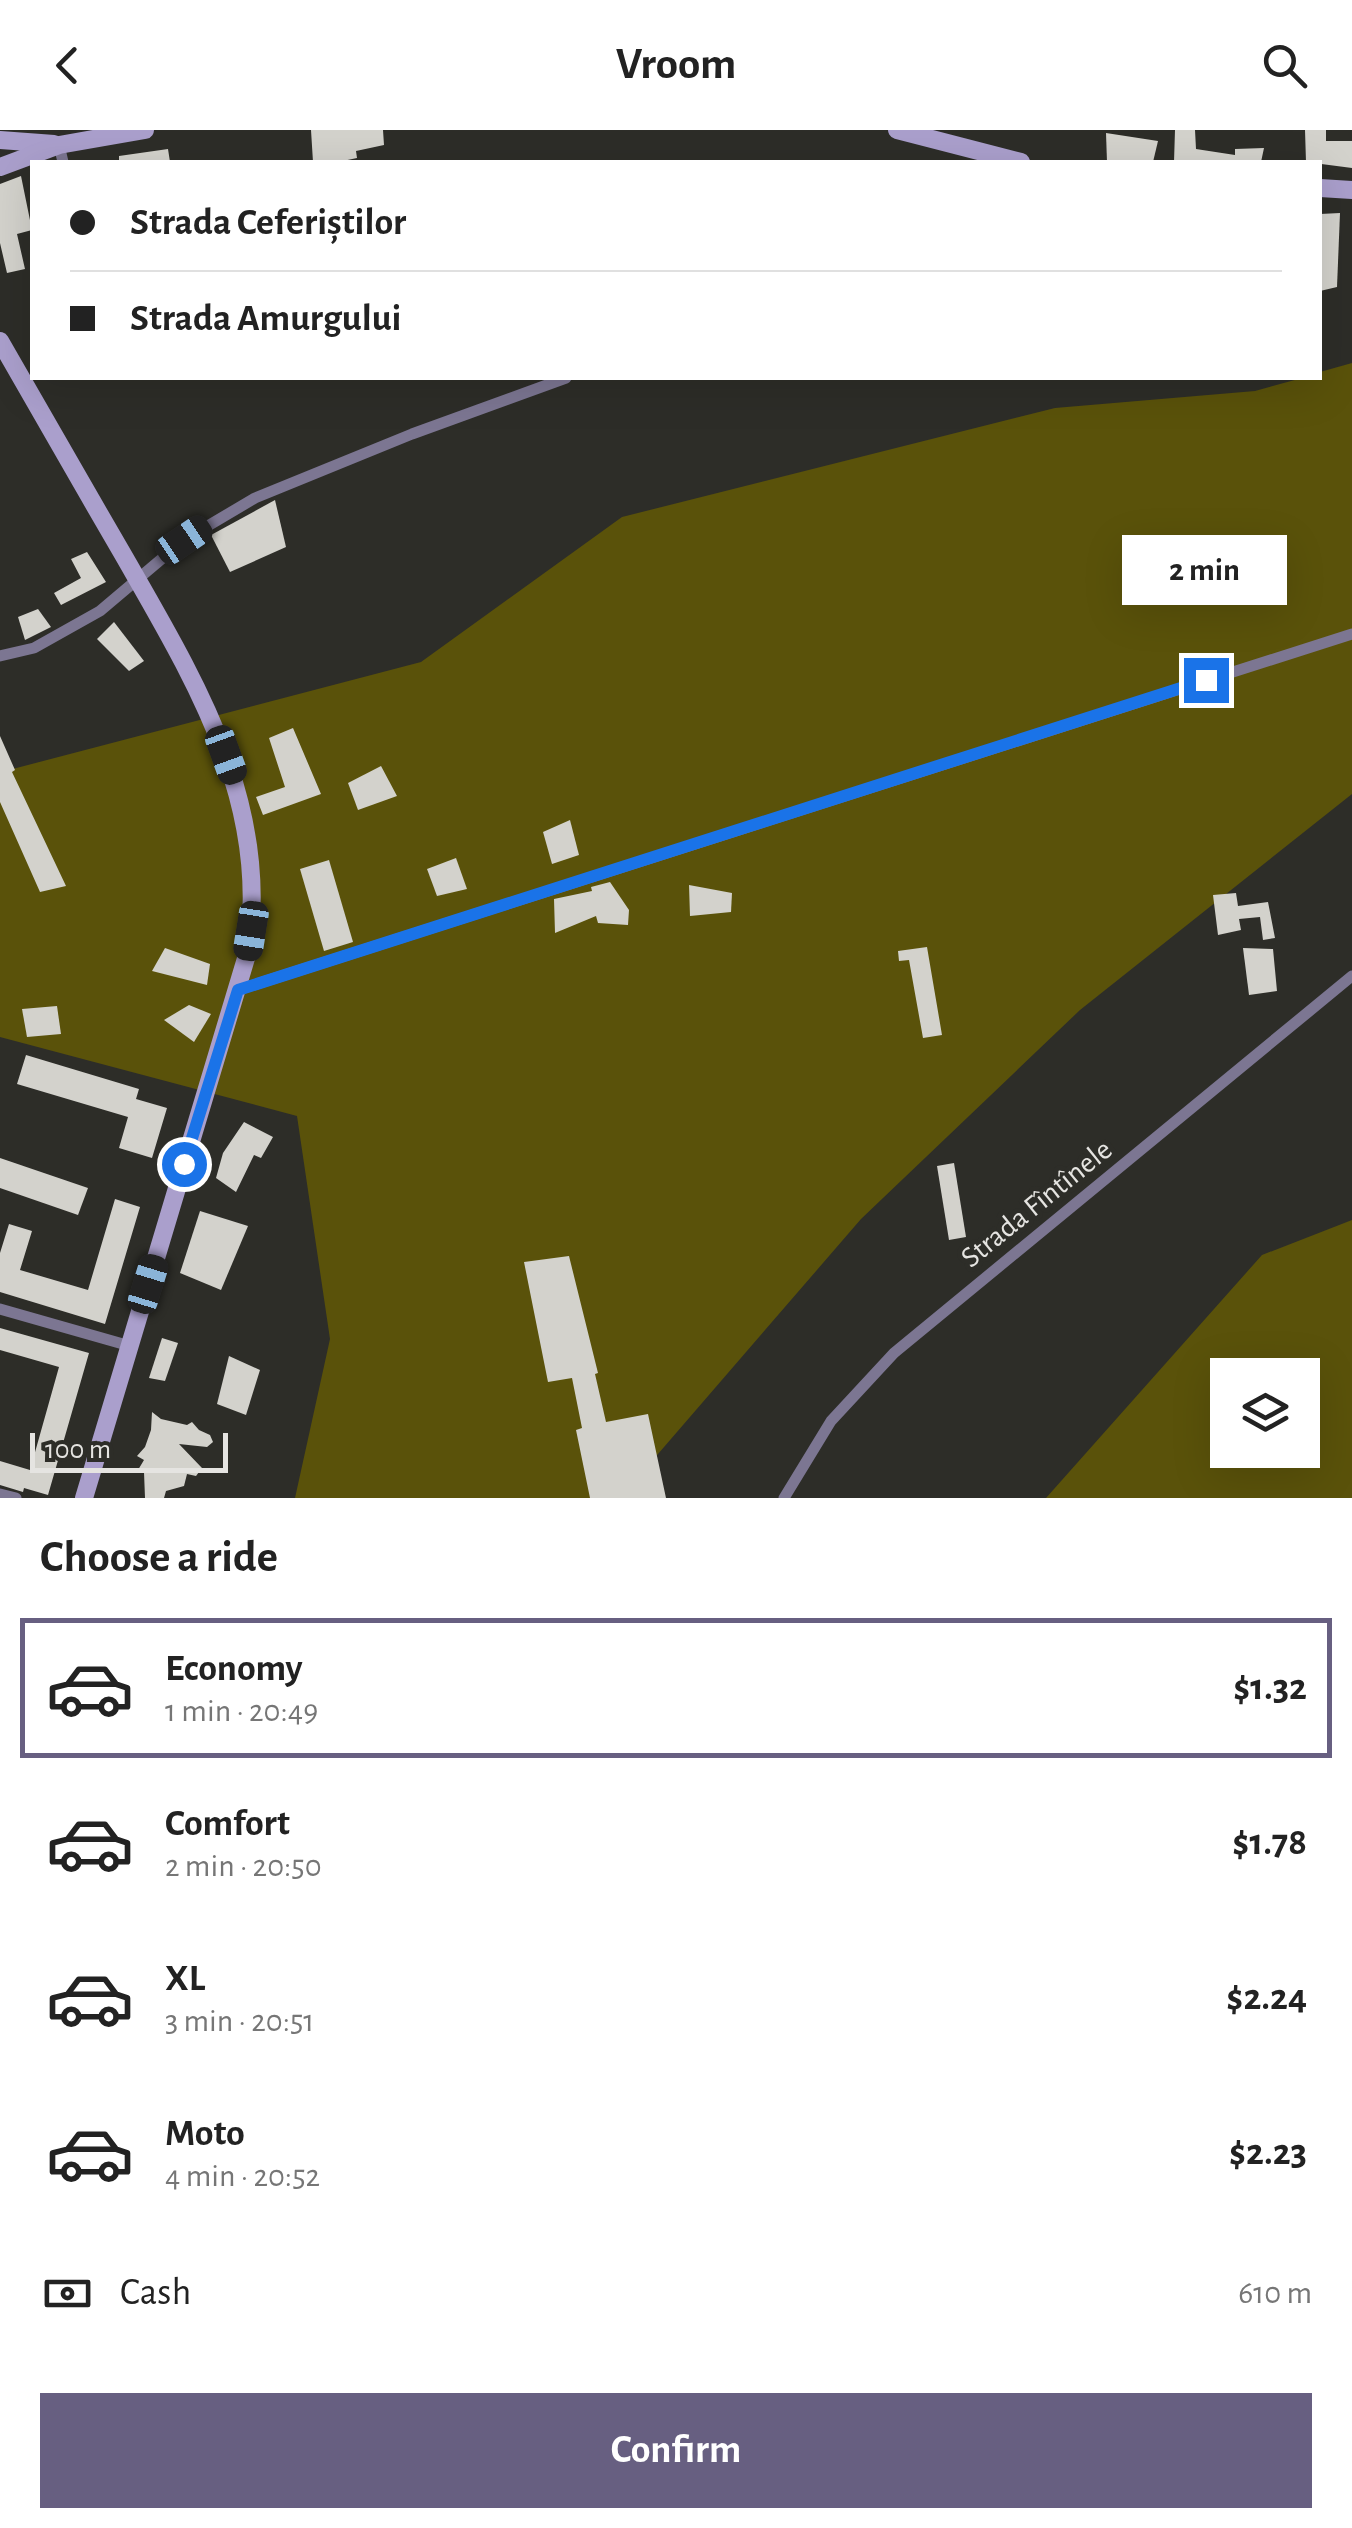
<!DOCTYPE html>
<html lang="en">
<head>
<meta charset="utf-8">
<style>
  body { margin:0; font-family:"Alegreya Sans",sans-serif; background:#f6f6f6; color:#222; height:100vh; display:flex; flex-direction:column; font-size:38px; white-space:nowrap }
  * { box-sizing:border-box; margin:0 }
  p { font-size:32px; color:#767676 }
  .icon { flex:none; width:55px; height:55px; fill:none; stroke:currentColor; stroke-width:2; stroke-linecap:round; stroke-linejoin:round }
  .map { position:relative; height:1368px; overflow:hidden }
  .details { display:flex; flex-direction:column; background:#fff; flex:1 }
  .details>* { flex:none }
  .top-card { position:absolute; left:30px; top:30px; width:1292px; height:220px; border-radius:0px; box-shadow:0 10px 40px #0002; display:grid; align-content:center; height:220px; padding:0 40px; background:#fff }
  .buttons { position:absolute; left:1210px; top:1228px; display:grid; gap:20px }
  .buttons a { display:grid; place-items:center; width:110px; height:110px; border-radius:0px; background:#fff; box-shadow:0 10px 40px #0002; font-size:50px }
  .scale { position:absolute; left:30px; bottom:25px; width:198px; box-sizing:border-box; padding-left:10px; border:5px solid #e5e4e1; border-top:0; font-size:28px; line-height:35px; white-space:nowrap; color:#e5e4e1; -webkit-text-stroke:8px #2d2d28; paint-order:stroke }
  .end { position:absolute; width:45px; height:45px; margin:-22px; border:12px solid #1a73e8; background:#fff; box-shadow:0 0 0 5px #fff }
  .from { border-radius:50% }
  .bubble { position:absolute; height:70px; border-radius:0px; background:#fff; box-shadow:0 10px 40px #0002; font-size:32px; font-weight:700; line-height:70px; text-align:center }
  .car { position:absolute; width:30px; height:60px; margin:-30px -15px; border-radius:12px; box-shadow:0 0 8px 2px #0007; background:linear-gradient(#222 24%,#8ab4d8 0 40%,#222 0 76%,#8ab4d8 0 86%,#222 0) }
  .top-card b { display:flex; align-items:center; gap:35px; height:95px; font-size:38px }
  .top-card b+b { border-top:2px solid #e0e0e0 }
  .top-card i { width:25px; height:25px; background:#222 }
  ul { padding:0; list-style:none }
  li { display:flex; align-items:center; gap:30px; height:140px; margin:0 20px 15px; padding:0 20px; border:5px solid transparent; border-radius:0px }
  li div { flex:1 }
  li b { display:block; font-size:38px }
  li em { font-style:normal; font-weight:700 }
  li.active { border-color:#675f81 }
  li>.icon { width:90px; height:90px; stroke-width:1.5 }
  h2 { padding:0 40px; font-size:45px; line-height:120px }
  .pay { display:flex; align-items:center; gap:25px; height:110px; padding:0 40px; font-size:38px }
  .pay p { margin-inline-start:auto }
  .cta { display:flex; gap:20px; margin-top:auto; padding:20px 40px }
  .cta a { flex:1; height:115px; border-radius:0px; background:#675f81; color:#fff; font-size:40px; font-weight:700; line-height:115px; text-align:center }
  header { display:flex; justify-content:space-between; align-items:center; height:130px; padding:0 40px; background:#fff; font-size:45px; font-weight:700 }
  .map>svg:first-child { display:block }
  .green { fill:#5a520a; fill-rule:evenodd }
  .building { fill:#d3d2cc }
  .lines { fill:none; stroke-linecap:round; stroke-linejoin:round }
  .street { stroke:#7c7692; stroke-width:11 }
  .secondary { stroke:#aa9fcc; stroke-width:18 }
  .route { stroke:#1a73e8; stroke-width:12 }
  .labels { text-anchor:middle; stroke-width:10; stroke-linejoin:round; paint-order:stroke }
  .street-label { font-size:30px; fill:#e5e4e1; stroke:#2d2d28 }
</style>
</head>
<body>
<header><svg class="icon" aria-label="back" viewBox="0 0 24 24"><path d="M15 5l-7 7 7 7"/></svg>Vroom<svg class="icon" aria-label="search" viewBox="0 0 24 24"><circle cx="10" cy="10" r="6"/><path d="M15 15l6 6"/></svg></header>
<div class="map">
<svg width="1352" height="1368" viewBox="0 0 1352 1368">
  <rect width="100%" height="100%" fill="#2d2d28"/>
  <g class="green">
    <polygon points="1352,233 1352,664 1080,880 861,1089 620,1368 295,1368 330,1209 297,986 0,907 0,648 5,641 421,532 622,387 1055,278 1255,261 1302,248 1320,248 1320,242"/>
    <path d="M1352,1090V1368H1046L1262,1125ZM1302,1245V1320H1228V1245Z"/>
  </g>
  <g class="building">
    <polygon points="311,0 383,0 384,15 356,21 357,28 338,32 313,32"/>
    <polygon points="1175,0 1195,0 1196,19 1235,25 1235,19 1264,18 1261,32 1174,32"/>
    <polygon points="1305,0 1326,0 1326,11 1352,11 1352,38 1306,32"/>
    <polygon points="1106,3 1158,11 1153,32 1107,32"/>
    <polygon points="168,19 170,32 119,32 119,26"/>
    <polygon points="21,46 32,100 17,104 25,139 7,143 0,113 0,54"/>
    <polygon points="1340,83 1337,157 1320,161 1320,84"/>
    <polygon points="275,370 286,417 230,442 211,405"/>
    <polygon points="87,422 106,452 61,475 54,463 81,448 71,429"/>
    <polygon points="38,479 51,497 25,510 18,487"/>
    <polygon points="114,492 144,531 129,541 97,509"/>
    <polygon points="293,598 321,664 263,685 256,667 285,657 269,608"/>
    <polygon points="0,606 15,640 12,642 66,756 40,762 0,672"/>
    <polygon points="381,636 397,666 358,680 348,653"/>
    <polygon points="570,690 579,725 552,734 543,702"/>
    <polygon points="456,728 467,759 437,766 427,739"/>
    <polygon points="329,730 353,812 324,821 300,739"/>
    <polygon points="610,752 629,780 628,795 598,793 596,786 555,803 554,769 592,761 591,757"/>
    <polygon points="689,755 732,763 731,782 690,786"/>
    <polygon points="1236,763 1238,776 1268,772 1275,808 1263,810 1260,787 1239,789 1241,800 1218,805 1213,765"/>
    <polygon points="927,817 942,905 923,908 909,830 899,831 898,821"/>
    <polygon points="165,818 210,834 207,855 152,841"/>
    <polygon points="1243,818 1273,819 1277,861 1249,865"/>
    <polygon points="189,875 211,884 194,912 164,890"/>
    <polygon points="57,876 61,904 27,907 22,879"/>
    <polygon points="26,925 139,959 136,969 167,978 152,1028 119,1018 128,987 17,954"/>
    <polygon points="244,992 273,1007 261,1028 254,1025 236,1062 216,1048 223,1023"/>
    <polygon points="0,1028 88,1058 78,1085 0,1058"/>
    <polygon points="954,1033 966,1107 949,1110 937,1036"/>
    <polygon points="115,1069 140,1077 105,1194 0,1162 0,1123 9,1094 32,1101 20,1140 88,1160"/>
    <polygon points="200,1081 248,1096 221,1160 180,1143"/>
    <polygon points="569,1126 598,1243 595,1244 606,1292 648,1284 666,1368 590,1368 576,1300 582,1298 572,1248 548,1252 524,1132"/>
    <polygon points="0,1198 89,1223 48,1365 24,1358 23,1362 0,1355 0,1331 30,1340 59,1237 0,1220"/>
    <polygon points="162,1208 178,1213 165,1251 149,1248"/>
    <polygon points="229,1226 260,1240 246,1285 217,1274"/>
    <polygon points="152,1282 161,1289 187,1295 192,1292 199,1300 210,1305 213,1312 207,1317 179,1314 202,1338 196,1346 187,1344 184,1356 166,1361 164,1368 145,1368 144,1342 138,1340 144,1330 137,1326 145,1317 151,1300"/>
  </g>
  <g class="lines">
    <g class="street">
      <polyline points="59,15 63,32"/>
      <polyline points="0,526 34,518 100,481 184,410 255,368 412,304 566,248"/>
      <polyline points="238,860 1352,504"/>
      <polyline points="0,1179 130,1216"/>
      <polyline points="0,1364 16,1368"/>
      <polyline points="784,1368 831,1291 894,1223 1352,846"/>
    </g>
    <g class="secondary">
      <polyline points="897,0 1021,32"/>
      <polyline points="0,10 54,14"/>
      <polyline points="0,37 59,15 145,0"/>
      <polyline points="1320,58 1352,60"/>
      <path d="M0,211C42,284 83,356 125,428C196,552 272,676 247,825L84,1368"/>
    </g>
  </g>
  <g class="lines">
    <polyline class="route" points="184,1034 238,860 1206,550"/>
  </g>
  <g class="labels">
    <g class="street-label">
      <text transform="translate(1036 1073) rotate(-39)" y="10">Strada Fîntînele</text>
    </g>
  </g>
</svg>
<div class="buttons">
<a><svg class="icon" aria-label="layers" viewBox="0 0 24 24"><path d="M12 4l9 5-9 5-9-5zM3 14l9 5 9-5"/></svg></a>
</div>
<div class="scale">100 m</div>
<i class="end from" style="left:184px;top:1034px"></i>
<i class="end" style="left:1206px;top:550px"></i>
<div class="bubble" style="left:1122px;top:405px;width:165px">2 min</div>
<i class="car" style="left:184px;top:410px;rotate:56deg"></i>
<i class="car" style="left:226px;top:625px;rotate:160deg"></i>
<i class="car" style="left:251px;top:801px;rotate:189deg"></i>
<i class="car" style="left:148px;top:1154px;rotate:17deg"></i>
<div class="top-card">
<b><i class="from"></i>Strada Ceferiștilor</b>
<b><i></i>Strada Amurgului</b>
</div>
</div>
<section class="details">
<h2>Choose a ride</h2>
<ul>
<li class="active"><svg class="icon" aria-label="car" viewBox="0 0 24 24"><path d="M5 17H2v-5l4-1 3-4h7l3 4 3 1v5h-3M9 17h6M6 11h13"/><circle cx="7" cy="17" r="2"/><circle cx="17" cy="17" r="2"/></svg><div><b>Economy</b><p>1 min · 20:49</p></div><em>$1.32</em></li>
<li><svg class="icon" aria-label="car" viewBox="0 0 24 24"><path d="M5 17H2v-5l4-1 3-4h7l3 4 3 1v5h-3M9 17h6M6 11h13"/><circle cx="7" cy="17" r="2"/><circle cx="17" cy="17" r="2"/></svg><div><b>Comfort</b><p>2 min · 20:50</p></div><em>$1.78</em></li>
<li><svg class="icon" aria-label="car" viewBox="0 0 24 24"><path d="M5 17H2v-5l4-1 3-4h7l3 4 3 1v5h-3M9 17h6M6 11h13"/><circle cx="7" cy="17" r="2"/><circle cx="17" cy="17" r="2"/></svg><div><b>XL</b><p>3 min · 20:51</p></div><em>$2.24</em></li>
<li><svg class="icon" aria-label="car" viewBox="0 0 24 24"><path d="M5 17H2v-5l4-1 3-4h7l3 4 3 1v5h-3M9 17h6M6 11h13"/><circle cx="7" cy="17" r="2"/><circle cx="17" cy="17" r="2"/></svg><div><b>Moto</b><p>4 min · 20:52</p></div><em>$2.23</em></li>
</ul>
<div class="pay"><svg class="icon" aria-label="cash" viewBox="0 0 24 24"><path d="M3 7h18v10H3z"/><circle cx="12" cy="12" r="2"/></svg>Cash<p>610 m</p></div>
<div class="cta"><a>Confirm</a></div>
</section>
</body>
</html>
